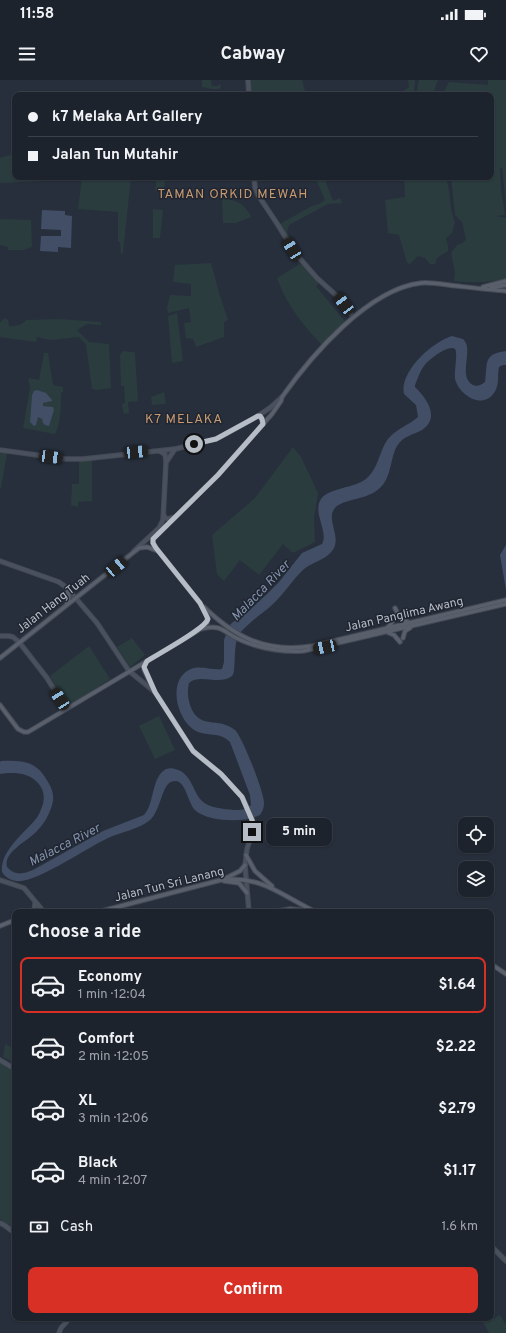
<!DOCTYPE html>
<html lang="en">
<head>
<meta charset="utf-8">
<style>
  body { margin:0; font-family:Overpass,sans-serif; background:#252b35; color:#f1f3f6; height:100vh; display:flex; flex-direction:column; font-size:15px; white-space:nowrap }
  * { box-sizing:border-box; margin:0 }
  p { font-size:13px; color:#a0a4aa }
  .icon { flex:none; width:22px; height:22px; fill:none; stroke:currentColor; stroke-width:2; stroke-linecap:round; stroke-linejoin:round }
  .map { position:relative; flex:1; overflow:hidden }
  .details { position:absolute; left:12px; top:829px; width:482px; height:412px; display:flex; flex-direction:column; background:#1d232d; border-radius:8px; box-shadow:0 1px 3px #0004,0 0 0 1px #3b4049 }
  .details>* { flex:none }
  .hud { position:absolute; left:12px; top:12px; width:482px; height:88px; border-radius:8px; box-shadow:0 1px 3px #0004,0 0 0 1px #3b4049; display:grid; align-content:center; height:88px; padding:0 16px; background:#1d232d }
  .buttons { position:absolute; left:458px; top:737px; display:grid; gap:8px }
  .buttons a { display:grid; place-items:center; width:36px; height:36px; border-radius:8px; background:#1d232d; box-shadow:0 1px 3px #0004,0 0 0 1px #3b4049; font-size:20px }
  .end { position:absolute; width:18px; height:18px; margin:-9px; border:5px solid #b7bdc7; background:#111; box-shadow:0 0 0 2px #111 }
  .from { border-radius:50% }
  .bubble { position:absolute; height:28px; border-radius:8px; background:#1d232d; box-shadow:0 1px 3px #0004,0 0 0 1px #3b4049; font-size:13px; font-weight:700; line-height:28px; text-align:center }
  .car { position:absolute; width:12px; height:24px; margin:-12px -6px; border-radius:5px; box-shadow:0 0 3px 1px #0007; background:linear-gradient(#222 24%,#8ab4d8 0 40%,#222 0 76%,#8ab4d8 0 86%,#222 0) }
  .hud b { display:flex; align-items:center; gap:14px; height:38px; font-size:15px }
  .hud b+b { border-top:1px solid #3b4049 }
  .hud i { width:10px; height:10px; background:#f1f3f6 }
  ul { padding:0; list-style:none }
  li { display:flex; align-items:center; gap:12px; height:56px; margin:0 8px 6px; padding:0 8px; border:2px solid transparent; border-radius:8px }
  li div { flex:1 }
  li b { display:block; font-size:15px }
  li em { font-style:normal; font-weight:700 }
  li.on { border-color:#d93025 }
  li>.icon { width:36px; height:36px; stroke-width:1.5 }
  h2 { padding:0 16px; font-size:18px; line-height:48px }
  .pay { display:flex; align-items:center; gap:10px; height:44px; padding:0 16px; font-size:15px }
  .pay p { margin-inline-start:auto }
  .primary-button { display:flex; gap:8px; margin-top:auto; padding:8px 16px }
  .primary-button a { flex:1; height:46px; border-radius:8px; background:#d93025; color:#fff; font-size:16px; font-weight:700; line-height:46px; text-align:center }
  .status { display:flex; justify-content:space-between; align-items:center; height:28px; padding:0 20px; background:#1d232d; direction:ltr }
  .status svg { height:11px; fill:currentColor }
  header { display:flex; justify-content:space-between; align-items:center; height:52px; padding:0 16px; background:#1d232d; font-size:18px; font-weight:700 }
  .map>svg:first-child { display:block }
  .green { fill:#2a3c3e }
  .water { fill:#414e65 }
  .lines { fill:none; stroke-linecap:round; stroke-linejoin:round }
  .secondary-casing { stroke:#444a55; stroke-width:5.5 }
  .primary-casing { stroke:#444a55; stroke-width:5.5 }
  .secondary { stroke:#4a515e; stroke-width:3.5 }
  .primary { stroke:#59606c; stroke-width:3.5 }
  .route { stroke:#b7bdc7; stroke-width:5 }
  .labels { text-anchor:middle; stroke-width:3; stroke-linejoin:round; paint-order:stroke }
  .street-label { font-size:12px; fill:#b7bdc7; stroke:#202631 }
  .neighbourhood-label { font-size:13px; letter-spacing:1px; fill:#c89a71; stroke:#202631 }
  .water-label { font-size:13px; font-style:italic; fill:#8292ab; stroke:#202631 }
</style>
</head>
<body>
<div class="status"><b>11:58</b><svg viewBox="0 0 49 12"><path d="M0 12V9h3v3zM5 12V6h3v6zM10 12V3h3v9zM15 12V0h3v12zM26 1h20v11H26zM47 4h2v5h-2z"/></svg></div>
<header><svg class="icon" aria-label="menu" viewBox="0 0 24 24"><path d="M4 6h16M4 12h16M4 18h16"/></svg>Cabway<svg class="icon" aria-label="heart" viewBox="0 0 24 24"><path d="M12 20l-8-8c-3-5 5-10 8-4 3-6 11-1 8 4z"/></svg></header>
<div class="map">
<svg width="506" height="1253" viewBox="0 0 506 1253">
  <rect width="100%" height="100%" fill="#272f3c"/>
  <g class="green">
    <polygon points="202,0 211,0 212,6 218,6 220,4 221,7 219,9 212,9 202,7"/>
    <polygon points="250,0 302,0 306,15 251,15"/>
    <polygon points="408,0 415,0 414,15 398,15 409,7"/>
    <path d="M419,0H438L434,11L443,14L449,2L488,5V0H506V125L502,88H500L501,109L505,135L496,136L506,138V199C489,203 471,203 454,201L455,192L451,173L457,165L462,163L466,160L462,142L455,135L451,97H491V15H416Z"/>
    <polygon points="13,74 15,74 15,97 46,97 41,101 0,103 0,78"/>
    <polygon points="82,97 122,100 123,97 131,97 123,173 121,174 120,162 118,162 118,132 78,129"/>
    <polygon points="157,97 165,97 164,111 155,111"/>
    <polygon points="315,97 324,97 333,121 340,118 342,123 328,124 289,145 287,152 296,167 292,169 278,145 310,127 319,124 325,120"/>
    <path d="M404,97H446C451,112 449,128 455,142L452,153L446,158L448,166V171L437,178L435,184H430L425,178L418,176L410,184L407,183L399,155L388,153L385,120L405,117Z"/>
    <path d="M222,118C238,121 242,122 251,136V137L236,143H223Z"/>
    <polygon points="153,129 163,130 160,158 153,158"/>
    <polygon points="0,139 31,140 32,167 23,170 8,170 8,167 0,165"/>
    <polygon points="211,183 220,216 228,240 224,242 224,257 196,267 193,259 186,258 184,243 191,242 189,228 168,233 167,227 170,215 191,216 191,204 173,202 175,185"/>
    <path d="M300,184L321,201L316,206L346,243L324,267C304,247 286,224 277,198Z"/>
    <polygon points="177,233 183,281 172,283 168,236"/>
    <path d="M4,238L8,240L9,246C15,247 22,245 26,240L60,239L101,242V245L87,244L77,250L89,262L109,264L111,308L97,310L92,309L86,264L79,257L50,260L37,257L36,262L0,257V243Z"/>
    <polygon points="123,271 133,272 135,273 138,321 128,322 129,333 124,334 122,324 125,323 124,306 121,306 120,275"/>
    <path d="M44,273H48L53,305L63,307V312L61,313C61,324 61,345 55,354L23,348L30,308L28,298L39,300Z"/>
    <polygon points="164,312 166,324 152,325 151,317"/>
    <polygon points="293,367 301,377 318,413 314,438 315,462 293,473 283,464 259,495 240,480 224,501 217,494 212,455 255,418"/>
    <polygon points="0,372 7,373 1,408 0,408"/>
    <polygon points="79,381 92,381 92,421 78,422 78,427 71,425 72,404 79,404"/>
    <polygon points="132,558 145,575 130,587 117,567"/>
    <polygon points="89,566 110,599 67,627 50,596"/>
    <polygon points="159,636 175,670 155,679 139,646"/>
    <polygon points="5,964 15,969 15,983 3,977"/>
    <polygon points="0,983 15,991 15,1149 0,1139"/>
    <polygon points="500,1235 506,1245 506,1253 489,1253 483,1242 491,1240"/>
  </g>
  <g class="water">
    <polygon points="42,130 65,131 65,135 72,136 71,168 58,167 58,172 40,171 41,156 61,156 61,150 41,149"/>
    <path d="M452,256L463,259C465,261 467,264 467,267C469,278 460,298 473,305C477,307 481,305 485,302C488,284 482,274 506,271V285H503L499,287C497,297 500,304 494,313C482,330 459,315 455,299C454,292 458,272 455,269C449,264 428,280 424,286C420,291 418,298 415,305V307C426,318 441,337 422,350C413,355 403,356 397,366C389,381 392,401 376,411C366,419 341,420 335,428C325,439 343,458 332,471C325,480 313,482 304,489C293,499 284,514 272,525C262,534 249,542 240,553C232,563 237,592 232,596C219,606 200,593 189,603C187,611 188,618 190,625C199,651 218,636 235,650C242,656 265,714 264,724C264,728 262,732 260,735C244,743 210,742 196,731C187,724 186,695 171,702C162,705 160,732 150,740C140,749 121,752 108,758C88,767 35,804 16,801C10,800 5,797 2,792C0,771 24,753 35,740C39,736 41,729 43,724C45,715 43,708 37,702C28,692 12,692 0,694V682L1,681C23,680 37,681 48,702C54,712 55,719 50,731C47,738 43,745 37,751C28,761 3,772 7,787C15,796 23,794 33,790L103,751L144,735C155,723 151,697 166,689C169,688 173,688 175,689C192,693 192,711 202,721C209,728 224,729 234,730C240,730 246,730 251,725L250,715L230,662C219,651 208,657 196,651C177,641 167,601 189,590C199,584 212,591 222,589L224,582V560L229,546L233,542L243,536L266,515L279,502L302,473L322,464C329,451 312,433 321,419C329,408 354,408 366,399C379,388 379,371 388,359C396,349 409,345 418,337L416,325L404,314C399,292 432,262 452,256Z"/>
    <polygon points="37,310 46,313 52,320 52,321 43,323 43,326 53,327 54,330 49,346 45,345 43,343 42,339 38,337 36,345 34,346 30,342 32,315 34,311"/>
    <polygon points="506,465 506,510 500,475"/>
  </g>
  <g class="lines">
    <defs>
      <g id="secondary">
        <polyline points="248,0 249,15"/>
        <polyline points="254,97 255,107 258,115 278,145 295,173 317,198 338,217 353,237"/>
        <polyline points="0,370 66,379 83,379 175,369 216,359 222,356 258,336 271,327 282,317"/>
        <polyline points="167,381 175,369"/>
        <polyline points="164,435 165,438 168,439 175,437"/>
        <polyline points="134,471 159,448 163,440 166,382 165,374 159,371"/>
        <polyline points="0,481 59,502 67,508 97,543 129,591 155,612 193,671 221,694 242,717 252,739 254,747 247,769 245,785 249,832"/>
        <polyline points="0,556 9,556 13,557 19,562 47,598 66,629"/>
        <polyline points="0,800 24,808 44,832"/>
        <polyline points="34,832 35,823"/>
        <polyline points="0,980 15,989"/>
        <polyline points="0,1143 4,1145 15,1153"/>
        <polyline points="491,1166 506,1181"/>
        <polyline points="59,1253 61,1248 70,1238"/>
      </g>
      <g id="primary">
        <polyline points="483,207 506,201"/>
        <polyline points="491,208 506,205"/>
        <polyline points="258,336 261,337 263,344"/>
        <polyline points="67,508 69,517 67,524"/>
        <path d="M204,527C236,558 266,573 312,566L506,520"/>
        <polyline points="395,528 401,540 408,542"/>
        <polyline points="387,548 391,544 394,538"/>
        <path d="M200,549C225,543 223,554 243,561C262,569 282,572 303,571L506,524"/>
        <polyline points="389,553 394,555 400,562"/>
        <polyline points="403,558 405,551 410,548"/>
        <polyline points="0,578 139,468 147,467 158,471"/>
        <polyline points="146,582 144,587 144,590 155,612"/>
        <path d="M0,625L18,649L24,652H28L199,550L207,543V536L200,523L156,468L153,463V459L218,395L272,334L281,321L282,317C311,276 368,209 421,203C433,202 445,205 457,206C474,208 490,210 506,211"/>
        <polyline points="246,775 255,791 272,806"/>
        <polyline points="224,799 240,791 245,785"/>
        <polyline points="224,801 239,803 247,813"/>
        <path d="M98,832L221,800C262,795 282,816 316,832"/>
        <polyline points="272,832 290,829 311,831"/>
        <polyline points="0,846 15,840"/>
        <polyline points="491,884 506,894"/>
      </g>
    </defs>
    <use href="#secondary" class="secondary-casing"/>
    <use href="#primary" class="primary-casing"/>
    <use href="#secondary" class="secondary"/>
    <use href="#primary" class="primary"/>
  </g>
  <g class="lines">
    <path class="route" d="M194,364L216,359L258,336H260L262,339L263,344L218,395L153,459V463L156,468L200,523L208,539C205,549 158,574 147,581L144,587L155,612L193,671L221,694L242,717L252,740L254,747L252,752"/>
  </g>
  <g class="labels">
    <g class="street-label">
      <text transform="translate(53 523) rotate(-38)" y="4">Jalan Hang Tuah</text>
      <text transform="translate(404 534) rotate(-13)" y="4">Jalan Panglima Awang</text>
      <text transform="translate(169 804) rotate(-14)" y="4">Jalan Tun Sri Lanang</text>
    </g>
    <g class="neighbourhood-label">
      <text x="233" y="118">TAMAN ORKID MEWAH</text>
      <text x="184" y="343">K7 MELAKA</text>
    </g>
    <g class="water-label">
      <text transform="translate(260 510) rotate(-46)" y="5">Malacca River</text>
      <text transform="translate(64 764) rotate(-27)" y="5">Malacca River</text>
    </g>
  </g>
</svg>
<div class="buttons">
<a><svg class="icon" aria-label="locate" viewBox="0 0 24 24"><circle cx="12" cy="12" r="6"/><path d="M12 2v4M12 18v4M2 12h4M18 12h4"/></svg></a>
<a><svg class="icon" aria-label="layers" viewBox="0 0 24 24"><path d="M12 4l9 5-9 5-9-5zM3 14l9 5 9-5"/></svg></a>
</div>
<i class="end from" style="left:194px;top:364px"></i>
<i class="end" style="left:252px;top:752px"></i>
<div class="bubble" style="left:266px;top:738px;width:66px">5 min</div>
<i class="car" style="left:292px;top:169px;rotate:329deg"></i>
<i class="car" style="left:344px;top:224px;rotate:323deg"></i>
<i class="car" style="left:136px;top:372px;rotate:85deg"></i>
<i class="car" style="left:51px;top:377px;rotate:97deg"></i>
<i class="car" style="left:116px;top:487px;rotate:50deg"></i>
<i class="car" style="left:325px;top:567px;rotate:258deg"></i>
<i class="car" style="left:60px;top:619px;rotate:327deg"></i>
<div class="hud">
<b><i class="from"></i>k7 Melaka Art Gallery</b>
<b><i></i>Jalan Tun Mutahir</b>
</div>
<section class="details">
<h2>Choose a ride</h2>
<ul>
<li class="on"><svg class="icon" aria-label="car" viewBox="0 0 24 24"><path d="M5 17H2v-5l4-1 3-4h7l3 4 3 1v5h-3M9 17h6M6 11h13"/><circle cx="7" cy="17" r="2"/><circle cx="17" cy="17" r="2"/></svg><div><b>Economy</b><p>1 min · 12:04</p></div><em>$1.64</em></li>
<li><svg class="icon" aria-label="car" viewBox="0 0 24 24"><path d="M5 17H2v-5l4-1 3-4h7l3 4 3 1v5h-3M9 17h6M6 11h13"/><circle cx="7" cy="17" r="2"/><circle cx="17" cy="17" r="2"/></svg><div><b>Comfort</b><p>2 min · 12:05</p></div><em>$2.22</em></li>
<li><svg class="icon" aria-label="car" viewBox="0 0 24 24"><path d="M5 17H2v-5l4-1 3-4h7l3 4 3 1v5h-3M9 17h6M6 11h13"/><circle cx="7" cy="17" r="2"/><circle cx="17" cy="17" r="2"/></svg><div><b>XL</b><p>3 min · 12:06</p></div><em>$2.79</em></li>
<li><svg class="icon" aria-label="car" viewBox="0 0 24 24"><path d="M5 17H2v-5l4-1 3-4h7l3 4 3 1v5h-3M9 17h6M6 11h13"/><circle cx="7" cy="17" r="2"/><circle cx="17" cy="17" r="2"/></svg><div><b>Black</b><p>4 min · 12:07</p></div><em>$1.17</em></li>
</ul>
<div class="pay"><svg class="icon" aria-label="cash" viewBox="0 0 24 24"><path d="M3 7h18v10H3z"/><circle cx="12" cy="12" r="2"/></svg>Cash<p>1.6 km</p></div>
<div class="primary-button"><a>Confirm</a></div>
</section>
</div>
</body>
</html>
